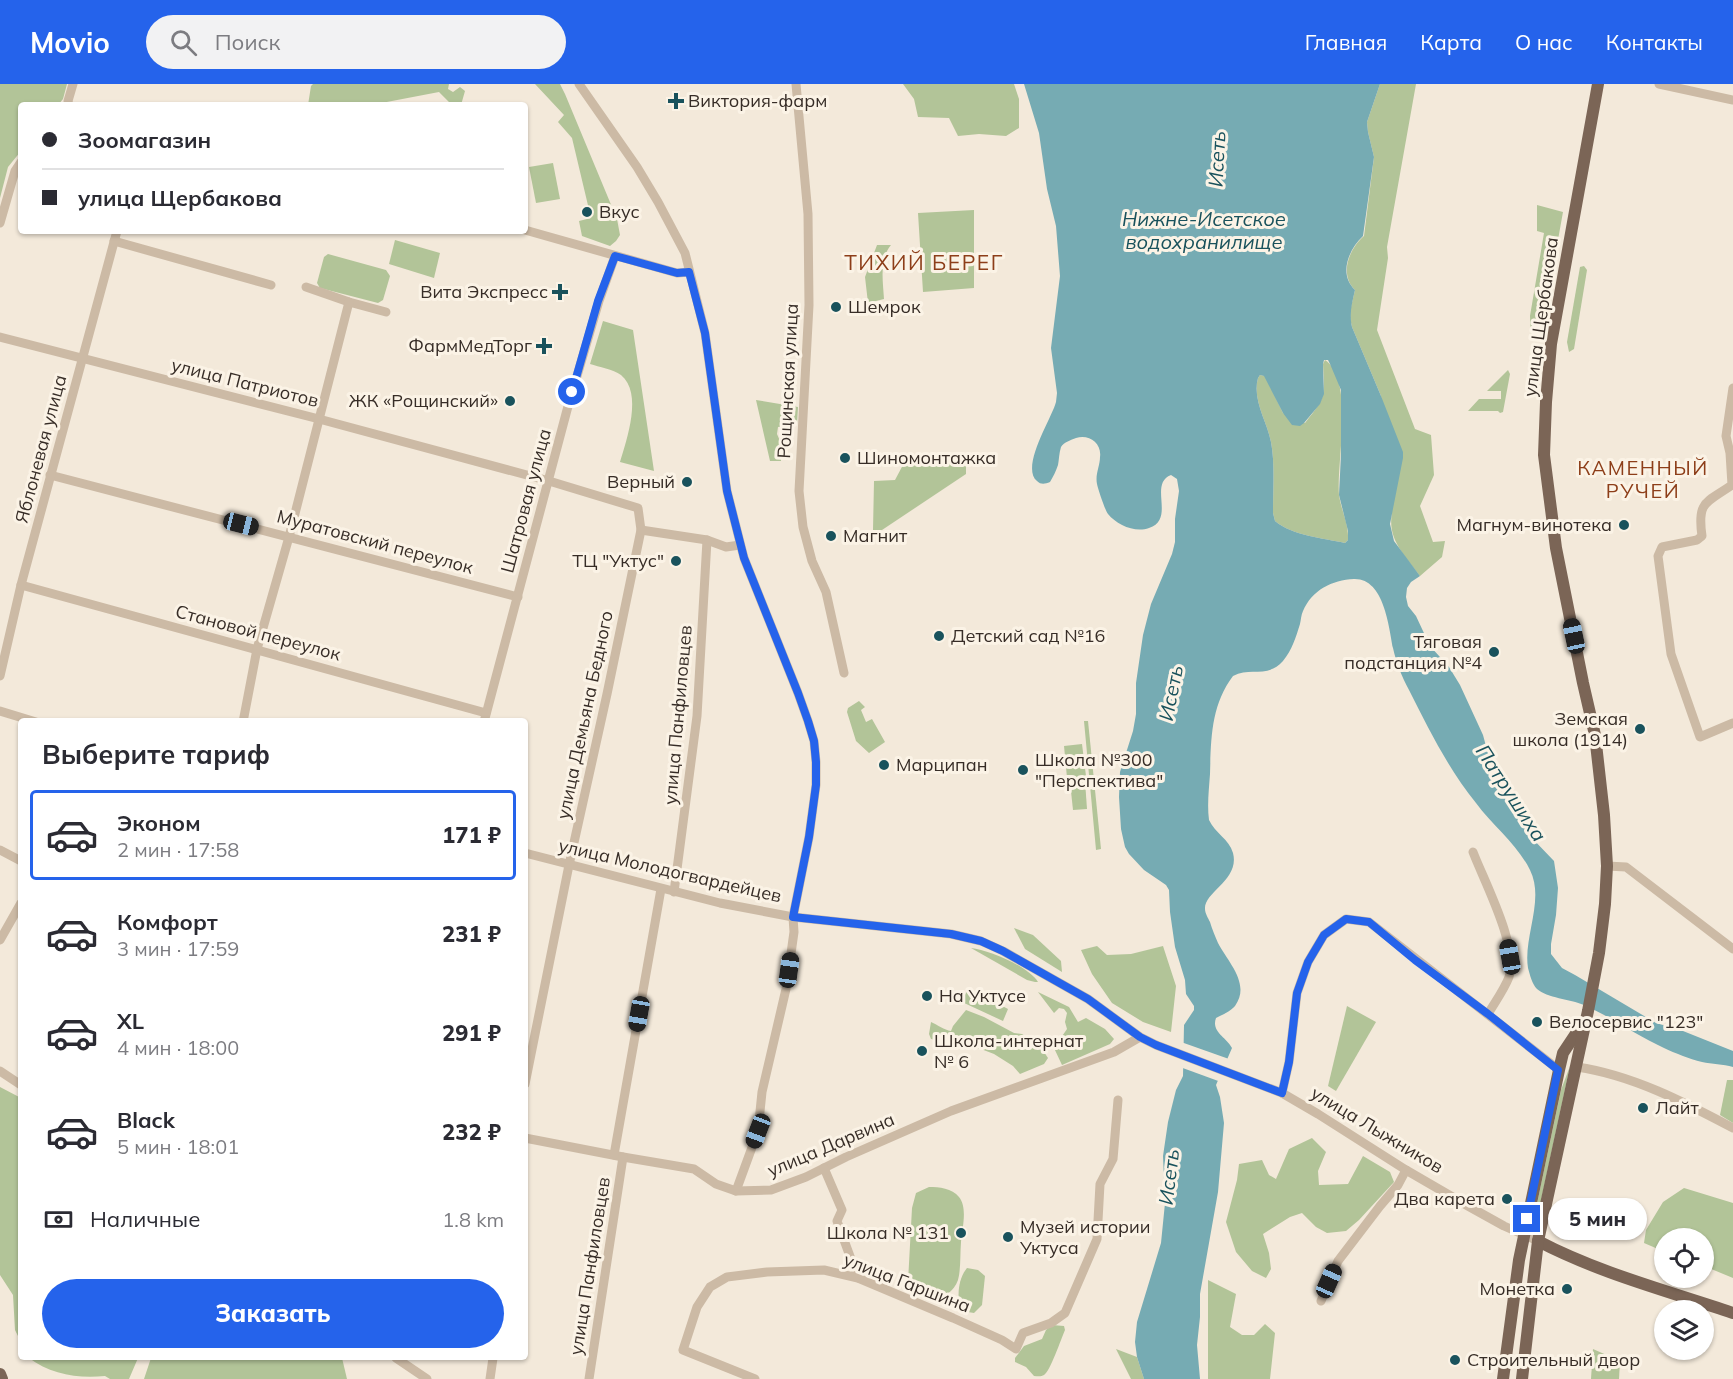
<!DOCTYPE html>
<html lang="ru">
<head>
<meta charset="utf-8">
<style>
  body { margin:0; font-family:Mulish,sans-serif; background:#f2f2f3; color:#2b2b33; height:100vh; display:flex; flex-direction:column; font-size:22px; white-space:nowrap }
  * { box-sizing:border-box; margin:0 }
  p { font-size:20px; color:#7c7c81 }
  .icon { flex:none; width:33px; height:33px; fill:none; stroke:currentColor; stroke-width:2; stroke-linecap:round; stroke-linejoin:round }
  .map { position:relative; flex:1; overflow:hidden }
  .details { position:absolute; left:18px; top:634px; width:510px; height:642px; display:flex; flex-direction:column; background:#fff; border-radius:6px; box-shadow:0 2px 4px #0004 }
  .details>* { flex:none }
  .banner { position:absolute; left:18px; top:18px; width:510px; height:132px; border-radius:6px; box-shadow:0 2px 4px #0004; display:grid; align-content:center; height:132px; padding:0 24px; background:#fff }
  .fabs { position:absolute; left:1654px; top:1144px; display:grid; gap:12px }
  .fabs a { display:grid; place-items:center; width:60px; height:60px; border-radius:50%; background:#fff; box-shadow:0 2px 4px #0004; font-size:30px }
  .end { position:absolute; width:27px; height:27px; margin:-14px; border:8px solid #2563eb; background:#fff; box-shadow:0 0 0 3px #fff }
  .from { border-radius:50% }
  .bubble { position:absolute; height:42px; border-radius:21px; background:#fff; box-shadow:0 2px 4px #0004; font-size:20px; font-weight:800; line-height:42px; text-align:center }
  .car { position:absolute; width:18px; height:36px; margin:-18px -9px; border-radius:8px; box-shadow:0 0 4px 2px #0007; background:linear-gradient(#222 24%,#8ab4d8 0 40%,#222 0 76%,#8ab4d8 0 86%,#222 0) }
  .banner b { display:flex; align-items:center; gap:21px; height:57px; font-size:22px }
  .banner b+b { border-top:2px solid #e1e1e2 }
  .banner i { width:15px; height:15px; background:#2b2b33 }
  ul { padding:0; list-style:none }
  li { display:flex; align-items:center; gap:18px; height:90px; margin:0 12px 9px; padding:0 12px; border:3px solid transparent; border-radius:6px }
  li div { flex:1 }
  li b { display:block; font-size:22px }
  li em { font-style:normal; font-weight:800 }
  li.current { border-color:#2563eb }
  li>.icon { width:54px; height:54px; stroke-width:1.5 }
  h2 { padding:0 24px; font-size:27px; line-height:72px }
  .pay { display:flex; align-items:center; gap:15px; height:66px; padding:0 24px; font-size:22px }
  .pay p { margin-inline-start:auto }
  .action { display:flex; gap:12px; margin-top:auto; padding:12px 24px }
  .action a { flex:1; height:69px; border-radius:36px; background:#2563eb; color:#fff; font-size:24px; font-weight:800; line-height:69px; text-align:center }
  header { display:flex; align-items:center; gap:36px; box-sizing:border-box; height:84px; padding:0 30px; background:#2563eb; color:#fff }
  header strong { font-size:28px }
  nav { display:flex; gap:33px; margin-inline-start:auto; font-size:21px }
  .search { width:420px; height:54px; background:#f2f2f3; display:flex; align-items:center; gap:15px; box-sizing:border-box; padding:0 21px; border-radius:33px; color:#7c7c81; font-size:22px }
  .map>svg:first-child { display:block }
  .green { fill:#b2c498 }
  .water { fill:#76abb3; fill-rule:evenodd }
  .pier { fill:#f3e9da }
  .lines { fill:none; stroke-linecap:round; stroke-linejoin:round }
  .minor { stroke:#ccbaa5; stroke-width:9 }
  .major { stroke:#7b6556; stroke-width:12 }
  .route { stroke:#2563eb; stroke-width:8 }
  .poi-dot { fill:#19525c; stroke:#fbf3e6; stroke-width:2 }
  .labels { text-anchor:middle; stroke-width:6; stroke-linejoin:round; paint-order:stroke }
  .poi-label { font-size:18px; fill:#372d27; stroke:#fbf3e6; text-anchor:start }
  .street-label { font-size:18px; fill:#372d27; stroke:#fbf3e6 }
  .water-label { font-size:20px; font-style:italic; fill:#19525c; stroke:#fbf3e6 }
  .neighbourhood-label { font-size:20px; letter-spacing:1.5px; fill:#8d3e19; stroke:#fbf3e6 }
  .quarter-label { font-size:21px; letter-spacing:1.5px; fill:#8d3e19; stroke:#fbf3e6 }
</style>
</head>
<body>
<header>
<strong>Movio</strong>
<div class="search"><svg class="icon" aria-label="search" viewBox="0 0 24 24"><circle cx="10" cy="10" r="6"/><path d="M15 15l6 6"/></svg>Поиск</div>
<nav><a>Главная</a><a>Карта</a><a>О нас</a><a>Контакты</a></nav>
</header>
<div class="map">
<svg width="1733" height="1295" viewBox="0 0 1733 1295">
  <rect width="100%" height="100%" fill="#f3e9da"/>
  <g class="green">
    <polygon points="0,0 67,0 63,15 58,21 21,21 21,67 8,83 0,114"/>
    <polygon points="313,0 449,0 448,5 453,8 460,3 465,7 461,21 452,21 439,8 371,21 308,21 311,2"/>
    <polygon points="535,0 560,0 565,10 617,135 620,151 616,157 610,162 582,152 579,137 591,134 572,54 558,38 564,31"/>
    <polygon points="903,0 1014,0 1019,15 1019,44 1006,52 979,50 958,52 949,34 918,33 914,15"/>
    <path d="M1380,0H1416L1387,163L1388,174L1377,246L1415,345L1431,351L1434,391L1420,422L1433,458L1445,457L1442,473L1420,492C1405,472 1387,455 1392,429L1381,312L1352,243L1350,234L1351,223L1355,206C1339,190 1349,165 1364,152L1374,73L1368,48L1367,38Z"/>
    <polygon points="553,79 560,115 536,119 529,83"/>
    <polygon points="1537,121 1563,128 1543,239 1531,255 1530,232 1544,149 1537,147"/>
    <polygon points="974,126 974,204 923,208 918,129"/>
    <polygon points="395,156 440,169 434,194 389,180"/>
    <path d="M877,161H891C879,175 883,198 884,215L868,219L865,193Z"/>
    <polygon points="328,170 386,186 390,192 383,216 378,219 320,204 317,199 324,173"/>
    <polygon points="1584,182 1587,186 1574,265 1569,268 1567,258 1580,183"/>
    <path d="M603,237L633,246L654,387L620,378C627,355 643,309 621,291C613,285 599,283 590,280Z"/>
    <path d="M1325,276C1355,296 1336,379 1339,411C1341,426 1349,440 1348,456L1345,459C1323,454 1293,452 1275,437L1273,429C1273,407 1275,379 1271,358C1267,337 1252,316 1258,294L1260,291L1265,292L1283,329L1305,339C1326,313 1325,313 1323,280Z"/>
    <polygon points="1508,286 1510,290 1503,328 1500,329 1498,327 1468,327 1479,315 1501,315 1501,307 1487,307"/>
    <polygon points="756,316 798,323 797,340 778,343 777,350 780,357 781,377 770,377"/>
    <polygon points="966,378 966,390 876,450 873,446 874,397 895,396 904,379"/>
    <polygon points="859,617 865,623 861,626 866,638 872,635 885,658 869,669 856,657 847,628 848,624"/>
    <polygon points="1084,637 1088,637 1101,765 1096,766"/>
    <polygon points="1082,660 1086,692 1067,694 1064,662"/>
    <polygon points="1085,697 1087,725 1073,726 1070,698"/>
    <polygon points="1014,844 1033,851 1061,877 1062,888 1025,865"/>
    <polygon points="1097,862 1107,871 1131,870 1163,862 1176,902 1171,948 1143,938 1112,919 1092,890 1081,866"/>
    <path d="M971,864C989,866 1028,882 1038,898H1035L1027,896Z"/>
    <polygon points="968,904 1008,925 1003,937 962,918"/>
    <polygon points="1038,908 1069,923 1078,938 1086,934 1105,945 1114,955 1110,960 1062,981 1054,964 1067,945 1065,938 1067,929 1064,925 1059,924 1054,929"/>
    <polygon points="1347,922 1376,938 1336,1007 1328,1002"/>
    <path d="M966,926L984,933L1014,949L1022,950L1040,962L1048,974L1044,980L1020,990L1013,982L994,970L981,965L960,962L931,955L929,950L931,938C938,941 944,946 951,947L953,942Z"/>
    <polygon points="1570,982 1538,1130 1535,1129 1561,1006"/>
    <polygon points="1727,996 1733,996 1733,1039 1720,1031"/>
    <polygon points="0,1003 21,1014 21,1258 15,1246 13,1211 0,1191"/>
    <polygon points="1312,1054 1326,1068 1318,1087 1319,1101 1348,1100 1363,1072 1390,1088 1394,1098 1359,1136 1346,1147 1327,1149 1316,1143 1302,1129 1290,1133 1263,1150 1269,1169 1271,1185 1266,1194 1252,1187 1236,1168 1226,1138 1237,1096 1239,1080 1262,1076 1269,1091 1276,1095 1289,1065"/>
    <path d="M929,1103C939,1103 952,1104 959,1113C968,1124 962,1145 961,1158C960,1170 961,1185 958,1196C953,1211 934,1220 920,1212C916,1209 911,1202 908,1198L912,1124L916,1109Z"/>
    <polygon points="1684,1104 1733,1119 1733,1194 1704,1182 1704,1155 1665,1155 1665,1168 1644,1159 1646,1146 1663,1118"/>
    <path d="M967,1184L978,1186L985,1192L982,1221L974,1229L962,1227C956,1214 958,1195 967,1184Z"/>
    <polygon points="1208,1196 1236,1210 1230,1243 1242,1251 1254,1251 1265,1240 1275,1249 1270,1295 1208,1295"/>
    <path d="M1052,1241L1064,1242L1065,1246C1061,1255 1050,1288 1044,1291C1041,1293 1037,1292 1034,1292L1026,1283L1015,1278V1274L1024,1262L1042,1255L1046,1246Z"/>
    <polygon points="1116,1265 1137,1273 1144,1295 1131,1295"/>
    <polygon points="1593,1265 1620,1277 1619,1295 1591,1295"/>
    <path d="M29,1274H138L129,1295H110L105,1292C78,1295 50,1290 29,1274Z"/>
    <polygon points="151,1274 342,1274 347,1295 144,1295"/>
  </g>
  <path class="water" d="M1024,0H1380L1367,38L1368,48L1374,73L1363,152C1349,165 1338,190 1355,206C1352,219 1349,230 1352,243L1381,312L1403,368V374L1390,440L1394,457L1420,492L1411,498L1407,504L1406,513L1408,522L1416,532L1430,562L1449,583L1460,601L1483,651L1493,688L1506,716L1531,753L1554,777L1558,804L1556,831L1551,860V870L1562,884L1575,891L1656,939L1683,947L1733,967V983C1723,980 1712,980 1702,978C1689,975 1675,969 1664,964C1636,951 1611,933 1584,921C1570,915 1547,914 1537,905C1532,900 1530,891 1528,884C1523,853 1545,816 1530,786C1517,760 1493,742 1476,719C1449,686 1428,644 1409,606C1402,593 1396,578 1393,564C1389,543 1384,494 1354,495C1332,496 1312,506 1303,527C1301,531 1301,536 1300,540C1296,553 1292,566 1283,577C1267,595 1251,582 1233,592C1211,621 1211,655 1210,690C1209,705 1207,721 1209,736C1215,749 1229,755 1233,769C1240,796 1204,808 1205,825C1205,829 1208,834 1210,838C1212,845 1215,852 1218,859C1228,878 1251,900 1235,922C1231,927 1222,931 1216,934C1211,948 1226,953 1232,964L1216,1001L1220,1013L1224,1039L1218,1108L1200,1210V1233L1197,1261L1200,1295H1144L1137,1273L1135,1258L1137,1238L1161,1159L1165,1119L1163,1072L1168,1038L1176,1006L1183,992L1184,941L1194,926V922L1186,910L1185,896L1175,863L1170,828L1169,806L1166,801L1144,786L1129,770L1125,763L1121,745L1119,713L1120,688L1133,647L1136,630V599L1143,551L1151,520L1172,470L1175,458V435L1179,407L1177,395L1171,391C1148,400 1176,435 1149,444C1135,449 1117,441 1108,430C1105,426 1098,405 1097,400C1095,390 1100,382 1100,373C1102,359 1089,350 1076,354C1071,356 1064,358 1061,363C1059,369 1059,376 1058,381C1056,387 1053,393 1050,398C1045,400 1041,401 1037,397C1020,383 1052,334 1056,318L1057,309L1051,264L1060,192L1056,142L1047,105L1039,49ZM1324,276H1328L1330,280L1341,306V370L1339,411L1348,447V456L1345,459C1323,454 1293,452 1275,437L1273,429C1273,407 1275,379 1271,358C1267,337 1252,316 1258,294L1260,291L1264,292L1283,329L1292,341L1300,342L1304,339L1320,320L1324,310L1323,280Z"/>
  <polygon class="pier" points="1181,958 1229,975 1221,998 1180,983"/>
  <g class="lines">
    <g class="minor">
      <polyline points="579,0 637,83 658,118 685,169 705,249 727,407 744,474 798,609 808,637 814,657 816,678 816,701 809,753 793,833 794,848 786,905 762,1008 758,1047 736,1107"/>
      <polyline points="796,0 808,130 809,221 799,407 803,443 812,477 826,508 844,589"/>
      <polyline points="1659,0 1733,16"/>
      <polyline points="69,21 68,17 73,0"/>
      <polyline points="0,139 15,87 21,78"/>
      <polyline points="525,146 677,189 689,188"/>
      <polyline points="114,157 271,201"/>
      <polyline points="306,203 349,218 386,228"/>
      <polyline points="0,253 319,335 549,397 638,424 641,446 607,610 569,781 525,1000"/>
      <path d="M1733,304L1726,352L1730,369L1732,401C1706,419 1697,417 1702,452L1697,456L1662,463L1658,472L1671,570L1700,653L1733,639"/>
      <polyline points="50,391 518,513"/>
      <polyline points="641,446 707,456 726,463 740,461"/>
      <polyline points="21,501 486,629"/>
      <polyline points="0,592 21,501 117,147"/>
      <polyline points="0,627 36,638"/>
      <polyline points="243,638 257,565 289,453 349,218"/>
      <polyline points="484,638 567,326 599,217 615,172"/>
      <polyline points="0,766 21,777"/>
      <path d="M1473,768C1484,797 1519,863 1509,893C1504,906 1495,918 1488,930"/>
      <polyline points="525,769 720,819 793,833 951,850 981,857 1003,867 1088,915 1140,953 1156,961 1282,1009 1318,1030 1406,1086 1468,1122 1504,1142 1538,1157"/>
      <polyline points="1607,782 1626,783 1733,865"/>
      <polyline points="674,808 697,632 707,456"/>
      <polyline points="0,856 21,819"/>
      <path d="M1577,983C1632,991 1684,1018 1733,1044"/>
      <polyline points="0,987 21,1001"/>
      <polyline points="1282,1009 1289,978 1297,909 1308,878 1324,851 1346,835 1369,838 1559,986"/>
      <polyline points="525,1054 623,1073 694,1085 716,1100 736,1107 771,1106 806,1093 846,1073 951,1027 1114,968 1140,953"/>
      <polyline points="614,1071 661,805"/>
      <polyline points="824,1084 842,1126 837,1137 858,1194"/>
      <polyline points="1321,1217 1338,1177 1380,1122 1398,1101 1406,1086"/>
      <polyline points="396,1274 427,1295"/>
      <polyline points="490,1295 493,1274"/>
      <polyline points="589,1295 623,1073"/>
      <polyline points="755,1295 683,1266 697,1223 710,1203 727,1193 767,1188 824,1186 858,1194 953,1234 1002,1256 1016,1265 1023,1249 1051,1239 1065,1229 1097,1155 1100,1100 1113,1075 1118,1016"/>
    </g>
    <g class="major">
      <path d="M1538,1157C1599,1189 1668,1207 1733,1229"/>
      <polyline points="0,1290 2,1295"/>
      <polyline points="1503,1295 1519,1176 1559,986 1563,969 1583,939"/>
      <polyline points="1522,1295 1538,1157 1588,927 1599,869 1605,820 1607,782 1604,731 1595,651 1583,599 1556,464 1544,371 1546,318 1551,260 1598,0"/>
    </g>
  </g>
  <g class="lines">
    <polyline class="route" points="572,308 598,217 615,172 677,189 689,188 705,249 727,407 744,474 798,609 808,637 814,657 816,678 816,701 809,753 793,833 951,850 981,857 1003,867 1088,915 1140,953 1156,961 1282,1009 1289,978 1297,909 1308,878 1324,851 1346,835 1369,838 1415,876 1488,930 1558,986 1527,1135"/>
  </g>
  <g class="poi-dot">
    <path d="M673 8h6v6h6v6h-6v6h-6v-6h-6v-6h6z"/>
    <circle cx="587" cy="128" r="6"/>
    <path d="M557 199h6v6h6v6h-6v6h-6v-6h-6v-6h6z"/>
    <circle cx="836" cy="223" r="6"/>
    <path d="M541 253h6v6h6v6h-6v6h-6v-6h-6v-6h6z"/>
    <circle cx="510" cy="317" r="6"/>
    <circle cx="845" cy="374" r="6"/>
    <circle cx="687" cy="398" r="6"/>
    <circle cx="1624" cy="441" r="6"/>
    <circle cx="831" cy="452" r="6"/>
    <circle cx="676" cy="477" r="6"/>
    <circle cx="939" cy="552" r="6"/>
    <circle cx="1494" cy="568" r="6"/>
    <circle cx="1640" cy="645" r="6"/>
    <circle cx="884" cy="681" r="6"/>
    <circle cx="1023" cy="686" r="6"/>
    <circle cx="927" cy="912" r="6"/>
    <circle cx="1537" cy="938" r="6"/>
    <circle cx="922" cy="967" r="6"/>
    <circle cx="1643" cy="1024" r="6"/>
    <circle cx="1507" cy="1115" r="6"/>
    <circle cx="961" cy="1149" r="6"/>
    <circle cx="1008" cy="1153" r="6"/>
    <circle cx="1567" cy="1205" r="6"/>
    <circle cx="1455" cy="1276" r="6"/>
  </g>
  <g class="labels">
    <g class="poi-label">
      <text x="688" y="23">Виктория-фарм</text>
      <text x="599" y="134">Вкус</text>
      <text x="548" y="214" text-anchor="end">Вита Экспресс</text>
      <text x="848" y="229">Шемрок</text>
      <text x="532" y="268" text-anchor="end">ФармМедТорг</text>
      <text x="498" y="323" text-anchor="end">ЖК «Рощинский»</text>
      <text x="857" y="380">Шиномонтажка</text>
      <text x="675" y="404" text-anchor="end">Верный</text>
      <text x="1612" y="447" text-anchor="end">Магнум-винотека</text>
      <text x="843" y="458">Магнит</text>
      <text x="664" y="483" text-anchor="end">ТЦ "Уктус"</text>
      <text x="951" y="558">Детский сад №16</text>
      <text x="1482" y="564" text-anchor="end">Тяговая<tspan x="1482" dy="21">подстанция №4</tspan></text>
      <text x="1628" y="641" text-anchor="end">Земская<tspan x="1628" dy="21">школа (1914)</tspan></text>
      <text x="1035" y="682">Школа №300<tspan x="1035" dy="21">"Перспектива"</tspan></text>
      <text x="896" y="687">Марципан</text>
      <text x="939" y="918">На Уктусе</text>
      <text x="1549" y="944">Велосервис "123"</text>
      <text x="934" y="963">Школа-интернат<tspan x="934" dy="21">№ 6</tspan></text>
      <text x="1655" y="1030">Лайт</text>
      <text x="1495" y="1121" text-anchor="end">Два карета</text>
      <text x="1020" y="1149">Музей истории<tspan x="1020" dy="21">Уктуса</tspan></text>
      <text x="949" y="1155" text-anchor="end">Школа № 131</text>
      <text x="1555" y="1211" text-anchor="end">Монетка</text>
      <text x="1467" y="1282">Строительный двор</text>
    </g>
    <g class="street-label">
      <text transform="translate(1541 233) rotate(-82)" y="6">улица Щербакова</text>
      <text transform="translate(788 297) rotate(-87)" y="6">Рощинская улица</text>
      <text transform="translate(245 299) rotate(14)" y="6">улица Патриотов</text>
      <text transform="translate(41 365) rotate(-75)" y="6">Яблоневая улица</text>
      <text transform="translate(526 417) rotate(-75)" y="6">Шатровая улица</text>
      <text transform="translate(375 458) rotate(15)" y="6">Муратовский переулок</text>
      <text transform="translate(258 549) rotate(15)" y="6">Становой переулок</text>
      <text transform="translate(585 631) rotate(-78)" y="6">улица Демьяна Бедного</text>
      <text transform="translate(678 631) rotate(-85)" y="6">улица Панфиловцев</text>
      <text transform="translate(670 787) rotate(13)" y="6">улица Молодогвардейцев</text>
      <text transform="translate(1377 1046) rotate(31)" y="6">улица Лыжников</text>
      <text transform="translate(831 1061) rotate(-23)" y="6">улица Дарвина</text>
      <text transform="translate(590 1182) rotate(-81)" y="6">улица Панфиловцев</text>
      <text transform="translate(907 1199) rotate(21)" y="6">улица Гаршина</text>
    </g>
    <g class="water-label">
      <text transform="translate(1217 75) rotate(-87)" y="7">Исеть</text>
      <text x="1204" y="142">Нижне-Исетское<tspan x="1204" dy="23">водохранилище</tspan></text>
      <text transform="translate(1171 609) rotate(-79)" y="7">Исеть</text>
      <text transform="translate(1511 709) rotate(57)" y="7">Патрушиха</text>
      <text transform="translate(1169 1093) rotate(-83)" y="7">Исеть</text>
    </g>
    <g class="neighbourhood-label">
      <text x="1643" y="391">КАМЕННЫЙ<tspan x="1643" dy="23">РУЧЕЙ</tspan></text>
    </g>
    <g class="quarter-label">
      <text x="924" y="186">ТИХИЙ БЕРЕГ</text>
    </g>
  </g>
</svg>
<div class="fabs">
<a><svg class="icon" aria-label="locate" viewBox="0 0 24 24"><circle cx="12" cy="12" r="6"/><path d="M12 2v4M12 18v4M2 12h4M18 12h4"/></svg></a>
<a><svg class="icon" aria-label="layers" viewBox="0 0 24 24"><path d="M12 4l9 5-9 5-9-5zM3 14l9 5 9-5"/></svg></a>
</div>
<i class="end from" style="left:572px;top:308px"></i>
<i class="end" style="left:1527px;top:1135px"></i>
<div class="bubble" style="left:1548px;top:1114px;width:99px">5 мин</div>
<i class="car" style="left:241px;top:440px;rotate:104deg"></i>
<i class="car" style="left:1574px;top:552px;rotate:348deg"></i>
<i class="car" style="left:1510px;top:873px;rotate:350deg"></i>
<i class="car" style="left:789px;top:886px;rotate:8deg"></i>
<i class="car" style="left:639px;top:930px;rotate:190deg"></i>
<i class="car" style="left:758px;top:1047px;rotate:201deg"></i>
<i class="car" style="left:1329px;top:1197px;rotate:24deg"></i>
<div class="banner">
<b><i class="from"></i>Зоомагазин</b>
<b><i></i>улица Щербакова</b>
</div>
<section class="details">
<h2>Выберите тариф</h2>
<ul>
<li class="current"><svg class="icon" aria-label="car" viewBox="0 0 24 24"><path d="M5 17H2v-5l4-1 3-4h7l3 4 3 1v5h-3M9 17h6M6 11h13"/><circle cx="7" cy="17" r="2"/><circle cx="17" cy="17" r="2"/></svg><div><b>Эконом</b><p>2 мин · 17:58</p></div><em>171 ₽</em></li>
<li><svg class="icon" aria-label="car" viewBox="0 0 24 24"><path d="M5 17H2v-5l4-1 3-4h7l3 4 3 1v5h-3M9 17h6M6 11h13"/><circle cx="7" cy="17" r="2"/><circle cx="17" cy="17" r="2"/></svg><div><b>Комфорт</b><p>3 мин · 17:59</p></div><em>231 ₽</em></li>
<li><svg class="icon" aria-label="car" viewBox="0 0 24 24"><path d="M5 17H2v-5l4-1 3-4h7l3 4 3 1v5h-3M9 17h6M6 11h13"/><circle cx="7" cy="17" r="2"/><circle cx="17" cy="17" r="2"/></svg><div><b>XL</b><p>4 мин · 18:00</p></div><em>291 ₽</em></li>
<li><svg class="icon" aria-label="car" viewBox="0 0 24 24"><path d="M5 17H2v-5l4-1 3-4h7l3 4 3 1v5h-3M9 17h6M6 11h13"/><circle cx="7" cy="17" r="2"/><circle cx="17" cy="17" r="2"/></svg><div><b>Black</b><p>5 мин · 18:01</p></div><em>232 ₽</em></li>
</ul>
<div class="pay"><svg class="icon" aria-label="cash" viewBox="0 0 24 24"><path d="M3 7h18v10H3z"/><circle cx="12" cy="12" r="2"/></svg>Наличные<p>1.8 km</p></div>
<div class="action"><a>Заказать</a></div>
</section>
</div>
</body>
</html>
